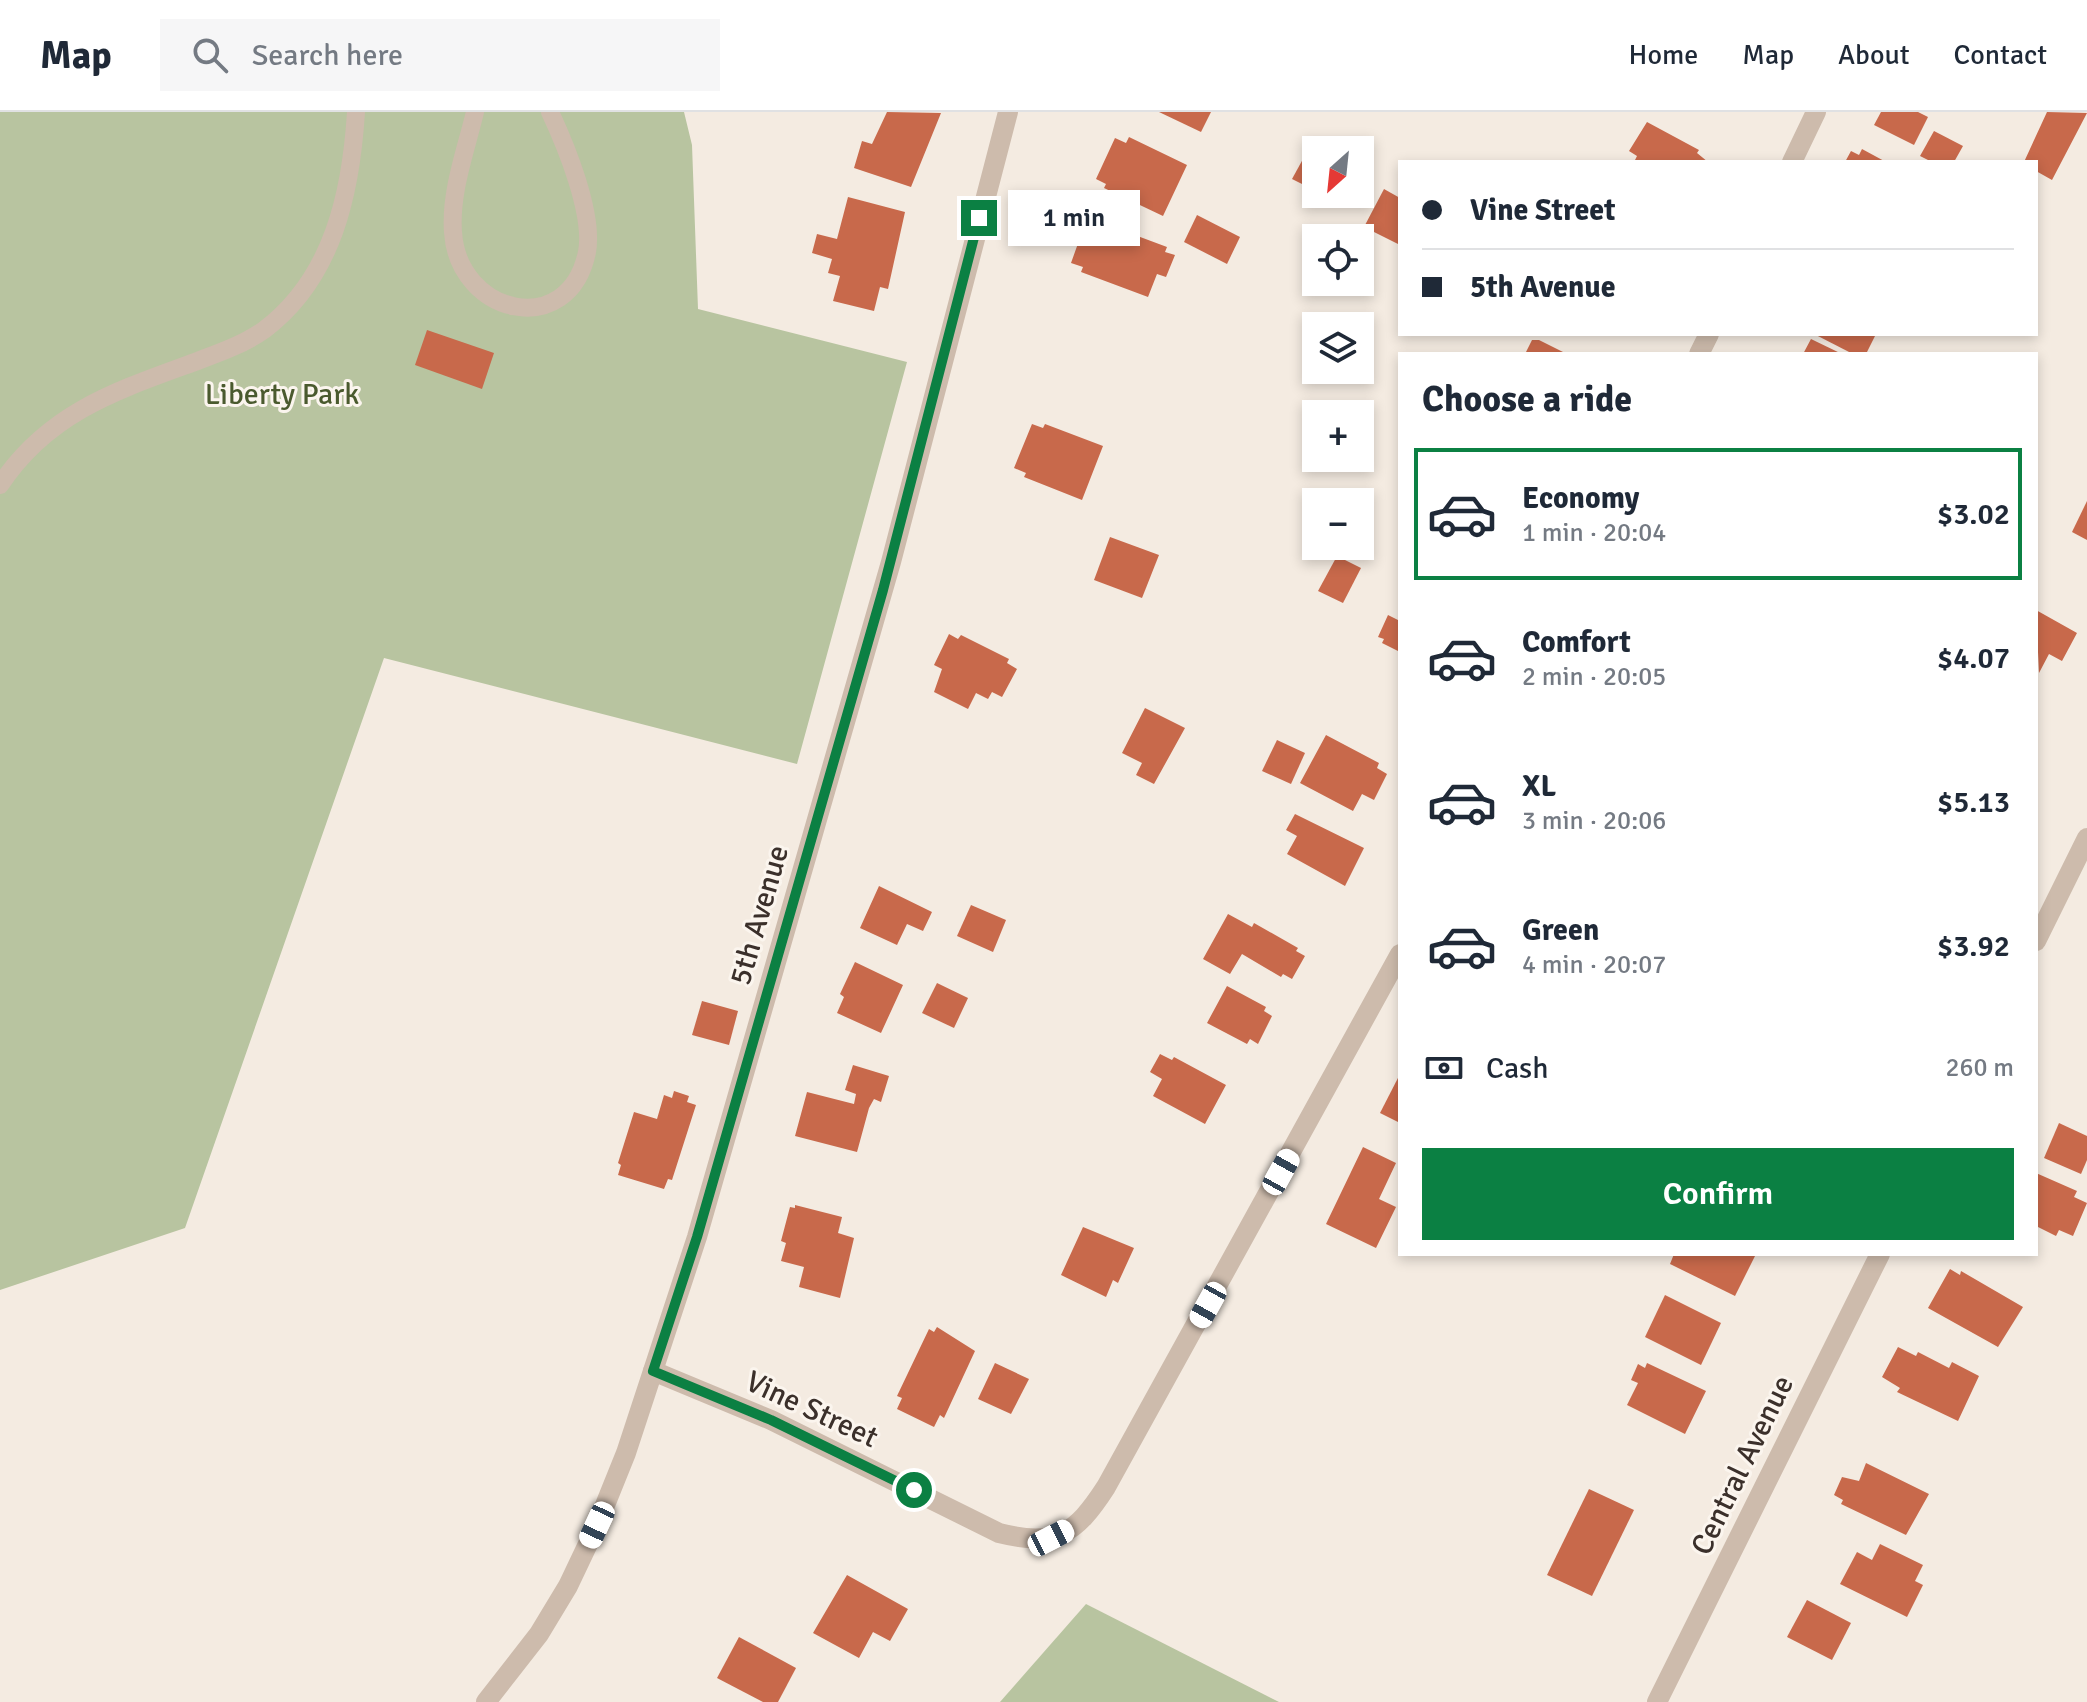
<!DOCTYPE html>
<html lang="en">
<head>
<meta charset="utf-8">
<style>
  body { margin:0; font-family:Signika,sans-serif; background:#f6f6f7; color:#1f2937; height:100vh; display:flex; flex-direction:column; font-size:30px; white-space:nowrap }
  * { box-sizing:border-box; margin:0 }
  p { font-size:26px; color:#747a83 }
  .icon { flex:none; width:44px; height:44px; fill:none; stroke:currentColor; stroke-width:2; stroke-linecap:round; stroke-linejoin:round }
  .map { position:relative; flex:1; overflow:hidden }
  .panel { position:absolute; left:1398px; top:240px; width:640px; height:904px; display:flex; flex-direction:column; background:#fff; border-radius:0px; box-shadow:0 4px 12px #0003 }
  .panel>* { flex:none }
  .top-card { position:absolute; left:1398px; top:48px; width:640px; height:176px; border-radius:0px; box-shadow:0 4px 12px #0003; display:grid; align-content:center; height:176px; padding:0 24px; background:#fff }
  .needle { width:52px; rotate:207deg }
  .fabs { position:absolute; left:1302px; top:24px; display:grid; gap:16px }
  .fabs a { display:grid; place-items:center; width:72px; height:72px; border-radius:0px; background:#fff; box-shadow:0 4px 12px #0003; font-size:40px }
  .end { position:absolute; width:36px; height:36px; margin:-18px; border:10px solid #0b8043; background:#fff; box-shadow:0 0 0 4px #fff }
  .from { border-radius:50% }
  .bubble { position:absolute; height:56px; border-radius:0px; background:#fff; box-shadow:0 4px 12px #0003; font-size:26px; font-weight:600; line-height:56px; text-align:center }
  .car { position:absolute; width:24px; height:48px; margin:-24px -12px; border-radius:10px; box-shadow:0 0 6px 2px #0007; background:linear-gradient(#fff 24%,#345 0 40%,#fff 0 76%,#345 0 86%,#fff 0) }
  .top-card b { display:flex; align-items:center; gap:28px; height:76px; font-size:30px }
  .top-card b+b { border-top:2px solid #e0e1e3 }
  .top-card i { width:20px; height:20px; background:#1f2937 }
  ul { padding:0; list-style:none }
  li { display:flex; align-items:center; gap:24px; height:132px; margin:0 16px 12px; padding:0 8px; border:4px solid transparent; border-radius:0px }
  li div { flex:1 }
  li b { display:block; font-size:30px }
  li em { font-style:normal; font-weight:600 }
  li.current { border-color:#0b8043 }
  li>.icon { width:72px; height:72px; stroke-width:1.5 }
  h2 { padding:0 24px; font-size:36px; line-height:96px }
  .pay { display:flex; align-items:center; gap:20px; height:88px; padding:0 24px; font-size:30px }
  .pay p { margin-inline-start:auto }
  .action { display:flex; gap:16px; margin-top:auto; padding:16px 24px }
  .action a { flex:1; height:92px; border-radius:0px; background:#0b8043; color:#fff; font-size:32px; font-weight:600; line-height:92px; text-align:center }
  header { display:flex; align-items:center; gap:48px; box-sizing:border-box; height:112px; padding:0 40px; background:#fff; border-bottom:2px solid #e0e1e3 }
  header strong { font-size:38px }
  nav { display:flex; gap:44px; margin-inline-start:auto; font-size:28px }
  .search { width:560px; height:72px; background:#f6f6f7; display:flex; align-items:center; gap:20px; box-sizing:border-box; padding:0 28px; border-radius:0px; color:#747a83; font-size:30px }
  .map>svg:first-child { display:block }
  .green { fill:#b8c4a0 }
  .building { fill:#c8694b }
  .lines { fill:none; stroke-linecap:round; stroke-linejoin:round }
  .service { stroke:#cdbbac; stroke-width:18 }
  .minor { stroke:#cdbbac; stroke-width:20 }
  .tertiary { stroke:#cdbbac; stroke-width:20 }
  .route { stroke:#0b8043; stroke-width:10 }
  .labels { text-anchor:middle; stroke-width:6; stroke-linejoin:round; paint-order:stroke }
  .park-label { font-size:30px; fill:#4a5a2e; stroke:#fbf5ee }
  .street-label { font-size:30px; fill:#3b302b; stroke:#fbf5ee }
</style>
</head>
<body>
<header>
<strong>Map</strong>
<div class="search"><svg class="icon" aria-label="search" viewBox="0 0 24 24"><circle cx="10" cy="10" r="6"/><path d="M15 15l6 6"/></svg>Search here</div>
<nav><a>Home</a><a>Map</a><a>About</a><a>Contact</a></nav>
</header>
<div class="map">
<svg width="2087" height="1590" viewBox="0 0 2087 1590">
  <rect width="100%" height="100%" fill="#f4ebe1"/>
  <g class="green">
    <polygon points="0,0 684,0 692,33 698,197 907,250 797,652 384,546 185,1116 0,1178"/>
    <polygon points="1086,1492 1279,1590 1000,1590"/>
  </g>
  <g class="building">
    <polygon points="887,0 941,1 911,75 854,56 862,29 872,32"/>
    <polygon points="1159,0 1211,0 1201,20"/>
    <polygon points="1881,0 1918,0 1928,5 1914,33 1874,13"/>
    <polygon points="2047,0 2087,1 2052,68 2036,59 2036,50 2024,50"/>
    <polygon points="1647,10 1699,38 1697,41 1708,50 1634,50 1637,44 1629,39"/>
    <polygon points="1934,19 1963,34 1954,50 1932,50 1920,44"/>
    <polygon points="1129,25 1187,53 1163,104 1104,76 1106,72 1096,67 1115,26 1126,31"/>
    <polygon points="1862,37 1886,50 1845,50 1851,39 1859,43"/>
    <polygon points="1303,47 1316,54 1314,78 1292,67"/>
    <polygon points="1384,77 1400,86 1400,133 1364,115"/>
    <polygon points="848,85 905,100 888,177 880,175 874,199 833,189 840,164 828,161 832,147 812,141 817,122 837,127"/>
    <polygon points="1197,103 1240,125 1227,152 1184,130"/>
    <polygon points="1086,109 1099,114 1100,110 1167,135 1165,140 1175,143 1166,165 1157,162 1148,185 1081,160 1083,155 1071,151"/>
    <polygon points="427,218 494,241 482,277 415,253"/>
    <polygon points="1814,222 1876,222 1866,242 1851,241"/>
    <polygon points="1811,227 1842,242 1803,242"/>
    <polygon points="1532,228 1539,228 1567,242 1525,242"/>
    <polygon points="1032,312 1043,316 1045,312 1103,334 1082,388 1024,365 1026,361 1014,356"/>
    <polygon points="2087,389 2087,428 2072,420"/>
    <polygon points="1110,425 1159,443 1142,486 1094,468"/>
    <polygon points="1337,444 1361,456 1343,491 1318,479"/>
    <polygon points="2036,498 2077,521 2062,549 2049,542 2039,561"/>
    <polygon points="1388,503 1400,509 1400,540 1382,531 1384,527 1378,525"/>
    <polygon points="949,522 958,527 961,523 1009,547 1007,551 1017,557 1002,585 992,580 988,587 976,581 968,597 934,580 942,557 934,553"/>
    <polygon points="1145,596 1185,616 1154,672 1136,663 1142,651 1122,641"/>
    <polygon points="1326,623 1379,651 1377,656 1387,662 1374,688 1362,682 1353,699 1300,671"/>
    <polygon points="1277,628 1305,641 1291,672 1262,659"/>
    <polygon points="1295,702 1364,736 1345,774 1287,742 1297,724 1286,718"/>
    <polygon points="879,774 932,800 923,819 907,812 897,833 860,816"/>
    <polygon points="971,793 1006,808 993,840 957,824"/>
    <polygon points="1228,802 1252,815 1254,811 1298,836 1296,839 1305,844 1292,867 1283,862 1281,865 1242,842 1230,862 1203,847"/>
    <polygon points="855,850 903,873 881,921 837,901 844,885 840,882"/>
    <polygon points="937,871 968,886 954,916 922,901"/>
    <polygon points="1227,874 1266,895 1264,899 1272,904 1258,932 1250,927 1247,932 1207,911"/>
    <polygon points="702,889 738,899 729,933 692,923"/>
    <polygon points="1160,942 1172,948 1174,945 1226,973 1205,1012 1153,984 1162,967 1150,960"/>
    <polygon points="853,953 889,964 881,990 874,987 869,996 857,1040 795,1024 807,980 854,992 856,982 845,978"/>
    <polygon points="1400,962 1400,1011 1380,1001"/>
    <polygon points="674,979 689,984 687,990 696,993 672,1068 668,1067 664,1077 618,1063 621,1053 618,1051 634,1000 657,1007 664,983 672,986"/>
    <polygon points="2059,1011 2087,1024 2087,1048 2081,1062 2044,1046"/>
    <polygon points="1363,1035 1396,1051 1379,1087 1396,1095 1376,1136 1326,1112"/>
    <polygon points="2036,1061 2077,1079 2074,1085 2087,1091 2073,1124 2059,1118 2056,1124 2036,1114"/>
    <polygon points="795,1093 842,1105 838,1121 854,1126 840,1186 799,1175 804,1155 781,1149 786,1131 781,1129 790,1095 795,1096"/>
    <polygon points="1083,1115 1134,1136 1118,1171 1113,1168 1106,1185 1061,1163"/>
    <polygon points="1674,1142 1756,1142 1735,1184 1670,1152"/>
    <polygon points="1950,1157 1960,1163 1961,1159 2023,1195 1998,1235 1928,1196"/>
    <polygon points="1665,1183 1721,1211 1701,1253 1645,1225"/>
    <polygon points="937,1215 975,1239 944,1306 940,1303 934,1315 897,1297 902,1286 897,1284 929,1217 934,1220"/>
    <polygon points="1898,1235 1916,1244 1918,1240 1949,1256 1952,1250 1979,1264 1958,1309 1897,1280 1900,1276 1882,1265"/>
    <polygon points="995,1251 1029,1267 1011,1302 978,1287"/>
    <polygon points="1647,1251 1706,1279 1685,1322 1627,1293 1638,1271 1631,1268 1638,1252 1645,1256"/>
    <polygon points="1866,1351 1929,1382 1906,1423 1841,1392 1843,1388 1834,1383 1842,1365 1859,1369"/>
    <polygon points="1589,1377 1634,1398 1592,1484 1547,1463"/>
    <polygon points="1880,1432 1923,1453 1915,1469 1923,1473 1907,1505 1840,1472 1857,1440 1872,1448"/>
    <polygon points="847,1463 908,1497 890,1529 873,1520 859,1546 813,1521"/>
    <polygon points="1807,1488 1851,1511 1832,1548 1787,1525"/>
    <polygon points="739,1525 796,1556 778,1590 763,1590 717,1566"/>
  </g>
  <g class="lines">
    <g class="service">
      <path d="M475,0C466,38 450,80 453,120C458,203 569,229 587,140C594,102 566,34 550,0"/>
      <path d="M0,373C48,301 115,279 192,251C216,242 243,233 264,218C333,166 351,81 356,0"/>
    </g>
    <g class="minor">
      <polyline points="1792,50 1816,0"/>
      <polyline points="1699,242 1709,222"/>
      <polyline points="2036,829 2087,726"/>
      <path d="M653,1259L771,1308L999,1421C1056,1435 1075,1423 1106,1375L1400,842"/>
      <polyline points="1657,1590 1880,1142"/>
    </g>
    <polyline class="tertiary" points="486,1590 539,1522 568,1474 597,1413 626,1341 697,1125 891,450 1008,0"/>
  </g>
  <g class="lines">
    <polyline class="route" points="914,1378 771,1308 653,1259 697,1125 883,478 979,106"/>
  </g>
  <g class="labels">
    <g class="park-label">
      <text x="282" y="292">Liberty Park</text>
    </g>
    <g class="street-label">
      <text transform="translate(759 803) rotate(-74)" y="10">5th Avenue</text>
      <text transform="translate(812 1297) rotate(25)" y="10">Vine Street</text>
      <text transform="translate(1742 1353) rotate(-64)" y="10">Central Avenue</text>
    </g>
  </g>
</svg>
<div class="fabs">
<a><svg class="needle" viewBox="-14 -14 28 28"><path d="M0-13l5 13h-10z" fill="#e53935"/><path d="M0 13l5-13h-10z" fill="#747a83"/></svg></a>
<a><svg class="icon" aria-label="locate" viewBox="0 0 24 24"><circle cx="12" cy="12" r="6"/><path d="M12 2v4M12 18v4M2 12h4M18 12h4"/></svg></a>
<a><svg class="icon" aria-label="layers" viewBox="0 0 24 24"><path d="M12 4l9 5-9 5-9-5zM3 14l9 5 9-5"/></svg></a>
<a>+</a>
<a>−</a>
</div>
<i class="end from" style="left:914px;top:1378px"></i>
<i class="end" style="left:979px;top:106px"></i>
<div class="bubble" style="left:1008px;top:78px;width:132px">1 min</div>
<i class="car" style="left:1281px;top:1060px;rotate:29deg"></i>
<i class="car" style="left:1208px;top:1193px;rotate:209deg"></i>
<i class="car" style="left:597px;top:1413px;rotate:205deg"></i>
<i class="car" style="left:1051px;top:1426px;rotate:63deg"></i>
<div class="top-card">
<b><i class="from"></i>Vine Street</b>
<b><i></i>5th Avenue</b>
</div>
<section class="panel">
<h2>Choose a ride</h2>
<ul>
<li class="current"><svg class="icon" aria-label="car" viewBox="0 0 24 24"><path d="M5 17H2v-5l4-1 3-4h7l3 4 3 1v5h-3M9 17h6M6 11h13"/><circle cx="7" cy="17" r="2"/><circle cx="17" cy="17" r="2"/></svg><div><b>Economy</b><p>1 min · 20:04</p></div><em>$3.02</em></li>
<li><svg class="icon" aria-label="car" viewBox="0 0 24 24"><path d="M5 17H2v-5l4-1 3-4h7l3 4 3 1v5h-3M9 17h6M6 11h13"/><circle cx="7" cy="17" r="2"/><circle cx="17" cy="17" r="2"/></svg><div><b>Comfort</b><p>2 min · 20:05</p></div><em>$4.07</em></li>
<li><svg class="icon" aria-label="car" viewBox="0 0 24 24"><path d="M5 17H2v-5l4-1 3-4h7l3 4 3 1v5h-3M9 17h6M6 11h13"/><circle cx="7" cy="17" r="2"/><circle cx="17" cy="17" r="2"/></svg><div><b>XL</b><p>3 min · 20:06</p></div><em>$5.13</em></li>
<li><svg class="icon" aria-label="car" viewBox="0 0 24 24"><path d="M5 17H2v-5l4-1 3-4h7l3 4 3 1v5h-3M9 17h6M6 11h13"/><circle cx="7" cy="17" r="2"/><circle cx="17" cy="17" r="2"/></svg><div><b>Green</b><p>4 min · 20:07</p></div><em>$3.92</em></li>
</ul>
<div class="pay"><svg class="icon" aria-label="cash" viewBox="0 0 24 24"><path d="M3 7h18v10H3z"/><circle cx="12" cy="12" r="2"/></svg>Cash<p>260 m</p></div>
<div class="action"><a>Confirm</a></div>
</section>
</div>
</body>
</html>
